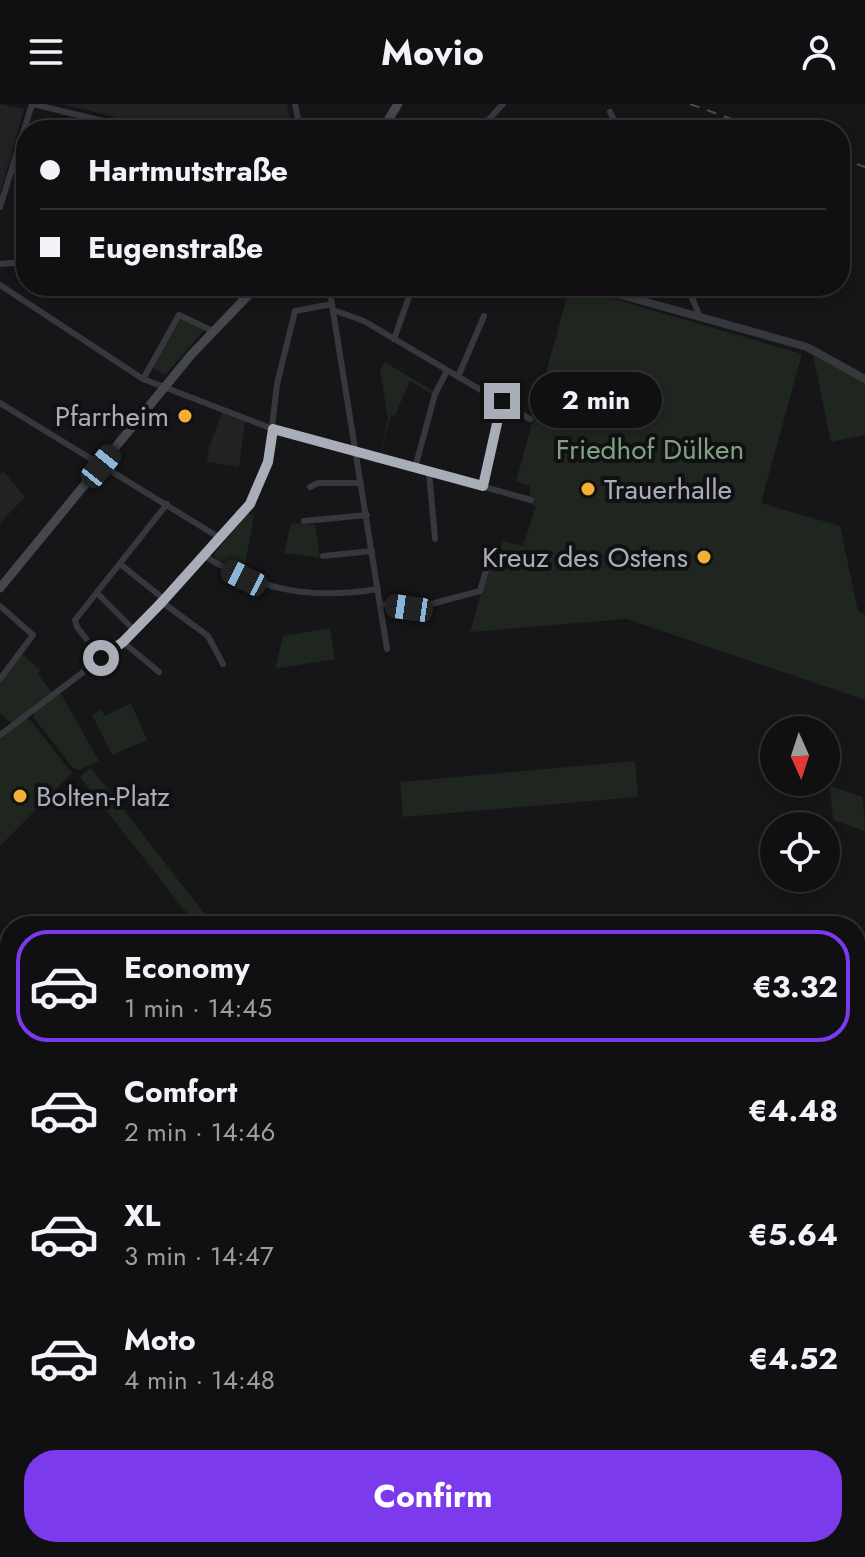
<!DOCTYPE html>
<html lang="en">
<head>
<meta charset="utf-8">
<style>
  body { margin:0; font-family:Jost,sans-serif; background:#1e1e20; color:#f1f3f6; height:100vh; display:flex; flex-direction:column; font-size:30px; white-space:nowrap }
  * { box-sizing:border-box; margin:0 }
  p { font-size:26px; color:#9c9d9f }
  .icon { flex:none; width:44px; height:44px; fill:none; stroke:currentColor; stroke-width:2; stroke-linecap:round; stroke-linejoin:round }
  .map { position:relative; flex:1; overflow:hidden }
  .drawer { position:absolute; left:0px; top:812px; width:866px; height:642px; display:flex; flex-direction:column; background:#101012; border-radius:32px 32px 0 0; box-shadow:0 4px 12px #0003,0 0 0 2px #303032 }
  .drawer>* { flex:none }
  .hud { position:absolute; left:16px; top:16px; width:834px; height:176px; border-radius:32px; box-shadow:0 4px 12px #0003,0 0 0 2px #303032; display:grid; align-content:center; height:176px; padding:0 24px; background:#101012 }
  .needle { width:52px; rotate:177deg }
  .controls { position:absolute; left:760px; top:612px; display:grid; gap:16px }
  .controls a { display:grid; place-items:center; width:80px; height:80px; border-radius:50%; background:#101012; box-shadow:0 4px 12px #0003,0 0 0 2px #303032; font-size:40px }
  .end { position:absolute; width:36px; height:36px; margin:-18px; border:10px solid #a8adb8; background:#111; box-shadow:0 0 0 4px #111 }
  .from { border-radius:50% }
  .bubble { position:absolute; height:56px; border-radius:28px; background:#101012; box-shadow:0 4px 12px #0003,0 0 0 2px #303032; font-size:26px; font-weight:700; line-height:56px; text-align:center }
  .car { position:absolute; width:24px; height:48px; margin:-24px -12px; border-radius:10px; box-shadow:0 0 6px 2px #0007; background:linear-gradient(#222 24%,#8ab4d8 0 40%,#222 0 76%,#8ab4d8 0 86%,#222 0) }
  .hud b { display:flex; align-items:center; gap:28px; height:76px; font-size:30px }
  .hud b+b { border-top:2px solid #303032 }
  .hud i { width:20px; height:20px; background:#f1f3f6 }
  ul { padding:14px 0 0; list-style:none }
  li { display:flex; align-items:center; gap:24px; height:112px; margin:0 16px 12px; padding:0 8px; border:4px solid transparent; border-radius:32px }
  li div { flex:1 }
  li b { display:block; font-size:30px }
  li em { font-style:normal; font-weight:700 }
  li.active { border-color:#7c3aed }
  li>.icon { width:72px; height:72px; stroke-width:1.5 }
  .button { display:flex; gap:16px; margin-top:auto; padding:16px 24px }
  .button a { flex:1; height:92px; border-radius:32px; background:#7c3aed; color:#fff; font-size:32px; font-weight:700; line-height:92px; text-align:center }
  header { display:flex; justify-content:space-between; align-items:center; height:104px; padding:0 24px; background:#101012; font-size:36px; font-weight:700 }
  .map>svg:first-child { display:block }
  .built { fill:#222225 }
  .green { fill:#1e261f }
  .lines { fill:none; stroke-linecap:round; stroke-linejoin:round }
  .stream { stroke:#2c353c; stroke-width:2 }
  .minor { stroke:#37383d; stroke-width:6 }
  .tertiary { stroke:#37383d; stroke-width:8 }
  .secondary { stroke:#45474d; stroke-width:9 }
  .rail { stroke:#4a4c52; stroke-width:2; stroke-dasharray:10 8; stroke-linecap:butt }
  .route { stroke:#a8adb8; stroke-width:10 }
  .poi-dot { fill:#f2b134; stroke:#111113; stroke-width:3 }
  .labels { text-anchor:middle; stroke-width:8; stroke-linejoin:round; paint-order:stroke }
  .poi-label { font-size:28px; fill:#a8adb8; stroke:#111113; text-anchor:end }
  .park-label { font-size:28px; fill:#7fa381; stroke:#111113 }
</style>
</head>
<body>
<header><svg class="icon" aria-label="menu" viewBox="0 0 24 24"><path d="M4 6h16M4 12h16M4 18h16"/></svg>Movio<svg class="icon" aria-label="person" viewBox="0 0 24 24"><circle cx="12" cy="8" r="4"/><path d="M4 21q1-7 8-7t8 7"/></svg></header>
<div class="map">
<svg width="865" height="1453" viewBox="0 0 865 1453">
  <rect width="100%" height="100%" fill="#161618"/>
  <g class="built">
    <polygon points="0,0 24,5 0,89"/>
    <polygon points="62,0 287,0 292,26 168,26"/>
    <polygon points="222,309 245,318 239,363 207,358 209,343"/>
    <polygon points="3,367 25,393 0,419 0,370"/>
  </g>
  <g class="green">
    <polygon points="570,182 802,250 761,399 840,422 858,507 865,510 865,596 627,515 470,528 495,440 502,442 503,437 523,442 536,402 530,400 530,382 516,377"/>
    <polygon points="181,215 204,226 165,271 152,263"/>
    <polygon points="813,251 865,279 865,331 831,338"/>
    <polygon points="385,258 433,287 432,290 410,277 395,311 391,311 381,350 388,314 380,266"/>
    <polygon points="255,407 244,466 239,468 215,454 214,450 248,409 252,411"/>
    <polygon points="291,419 315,421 320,454 284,449"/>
    <polygon points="330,524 335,555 275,565 283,532"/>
    <polygon points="22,550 40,566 37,569 52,589 11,619 0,609 0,579"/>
    <polygon points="60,588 99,657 79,666 73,664 33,613 34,608"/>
    <polygon points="131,599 147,636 112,651 92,611 101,606 105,612"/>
    <polygon points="25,615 30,616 72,669 0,742 0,634"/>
    <polygon points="635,657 638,693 403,713 400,678"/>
    <polygon points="91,664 214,822 197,822 80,673"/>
    <polygon points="830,682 863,693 865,727 833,716"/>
    <polygon points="7,1150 10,1150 10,1262 0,1271 0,1156"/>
    <polygon points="10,1295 10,1444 83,1444 80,1453 0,1453 0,1305"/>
    <polygon points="143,1444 254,1444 259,1453 137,1453"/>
  </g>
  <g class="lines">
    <g class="stream">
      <polyline points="0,1160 10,1154"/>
      <polyline points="0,1387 10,1397"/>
      <polyline points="252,1444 257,1453"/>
      <polyline points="317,1444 322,1453"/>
    </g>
    <g class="minor">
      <polyline points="33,0 140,26"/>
      <polyline points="295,0 300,26"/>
      <polyline points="610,8 619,26"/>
      <polyline points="479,26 503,0"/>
      <polyline points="0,103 32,0"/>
      <polyline points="0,160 26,158"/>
      <polyline points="0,181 143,275 273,325 531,396"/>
      <polyline points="329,182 387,545"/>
      <polyline points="687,182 700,213"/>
      <polyline points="333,206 364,217 530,315"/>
      <polyline points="394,235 409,193"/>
      <polyline points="458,273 484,212"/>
      <polyline points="143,275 179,211 213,227"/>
      <polyline points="0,299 220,434"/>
      <polyline points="415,364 435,290 447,267"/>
      <polyline points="429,368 435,435"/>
      <polyline points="483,382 502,297"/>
      <polyline points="310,383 318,379 361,379"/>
      <polyline points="304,417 367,411"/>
      <path d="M203,451C259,487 313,496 378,485"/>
      <polyline points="323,452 372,447"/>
      <polyline points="120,460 164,495"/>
      <polyline points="97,489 134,526"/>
      <polyline points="162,498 208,532 223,560"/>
      <polyline points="380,500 420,503 480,487 489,456"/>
      <polyline points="0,502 33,531 0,575"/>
      <polyline points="123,538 159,568"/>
      <polyline points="101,554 77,523 75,516 167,400"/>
      <polyline points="0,631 123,538 250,400 268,358 277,280 295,207 332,200"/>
      <polyline points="0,1136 10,1143"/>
      <polyline points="856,1178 865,1177"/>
      <polyline points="258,1444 263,1453"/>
    </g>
    <polyline class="tertiary" points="589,182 807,243 865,275"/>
    <g class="secondary">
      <polyline points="382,26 398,0"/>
      <polyline points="0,484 191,251 257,182"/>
    </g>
    <g class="rail">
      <polyline points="690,0 762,26"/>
      <polyline points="840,54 865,63"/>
    </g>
  </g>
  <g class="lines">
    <polyline class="route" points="101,554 123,538 162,498 250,400 268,358 273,325 483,382 502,297"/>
  </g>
  <g class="poi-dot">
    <circle cx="185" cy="312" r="8"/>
    <circle cx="588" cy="385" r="8"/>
    <circle cx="704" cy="453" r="8"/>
    <circle cx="20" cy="692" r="8"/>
  </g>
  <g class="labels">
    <g class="poi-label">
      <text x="169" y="322">Pfarrheim</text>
      <text x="604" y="395" text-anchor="start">Trauerhalle</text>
      <text x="688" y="463">Kreuz des Ostens</text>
      <text x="36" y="702" text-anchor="start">Bolten-Platz</text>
    </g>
    <g class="park-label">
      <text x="650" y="355">Friedhof Dülken</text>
    </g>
  </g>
</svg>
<div class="controls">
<a><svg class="needle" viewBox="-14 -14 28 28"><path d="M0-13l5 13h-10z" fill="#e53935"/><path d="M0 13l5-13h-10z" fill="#9c9d9f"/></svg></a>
<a><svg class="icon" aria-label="locate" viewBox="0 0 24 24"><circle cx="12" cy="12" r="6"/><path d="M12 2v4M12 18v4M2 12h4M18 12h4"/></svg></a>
</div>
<i class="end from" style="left:101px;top:554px"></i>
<i class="end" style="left:502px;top:297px"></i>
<div class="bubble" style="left:530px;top:268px;width:132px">2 min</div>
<i class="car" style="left:101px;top:362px;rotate:39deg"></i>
<i class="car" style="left:244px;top:474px;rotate:297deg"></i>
<i class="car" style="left:409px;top:504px;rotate:278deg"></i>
<div class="hud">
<b><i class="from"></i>Hartmutstraße</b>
<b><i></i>Eugenstraße</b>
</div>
<section class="drawer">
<ul>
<li class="active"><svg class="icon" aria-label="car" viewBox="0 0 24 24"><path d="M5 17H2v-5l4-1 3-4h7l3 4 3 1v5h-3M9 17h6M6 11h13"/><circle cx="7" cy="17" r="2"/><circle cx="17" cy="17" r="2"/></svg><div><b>Economy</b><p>1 min · 14:45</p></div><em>€3.32</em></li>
<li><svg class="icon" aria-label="car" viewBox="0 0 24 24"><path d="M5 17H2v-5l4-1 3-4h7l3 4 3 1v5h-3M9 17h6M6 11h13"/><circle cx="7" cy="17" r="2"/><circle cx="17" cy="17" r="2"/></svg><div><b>Comfort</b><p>2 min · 14:46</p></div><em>€4.48</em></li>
<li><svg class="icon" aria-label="car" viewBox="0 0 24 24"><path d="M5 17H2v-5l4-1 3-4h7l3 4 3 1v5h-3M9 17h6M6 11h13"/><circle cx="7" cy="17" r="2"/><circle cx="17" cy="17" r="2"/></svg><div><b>XL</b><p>3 min · 14:47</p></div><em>€5.64</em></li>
<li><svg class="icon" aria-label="car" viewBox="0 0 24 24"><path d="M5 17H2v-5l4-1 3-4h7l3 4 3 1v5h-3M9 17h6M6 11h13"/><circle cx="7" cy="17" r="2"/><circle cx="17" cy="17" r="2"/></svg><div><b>Moto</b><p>4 min · 14:48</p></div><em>€4.52</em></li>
</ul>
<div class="button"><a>Confirm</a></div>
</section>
</div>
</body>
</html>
